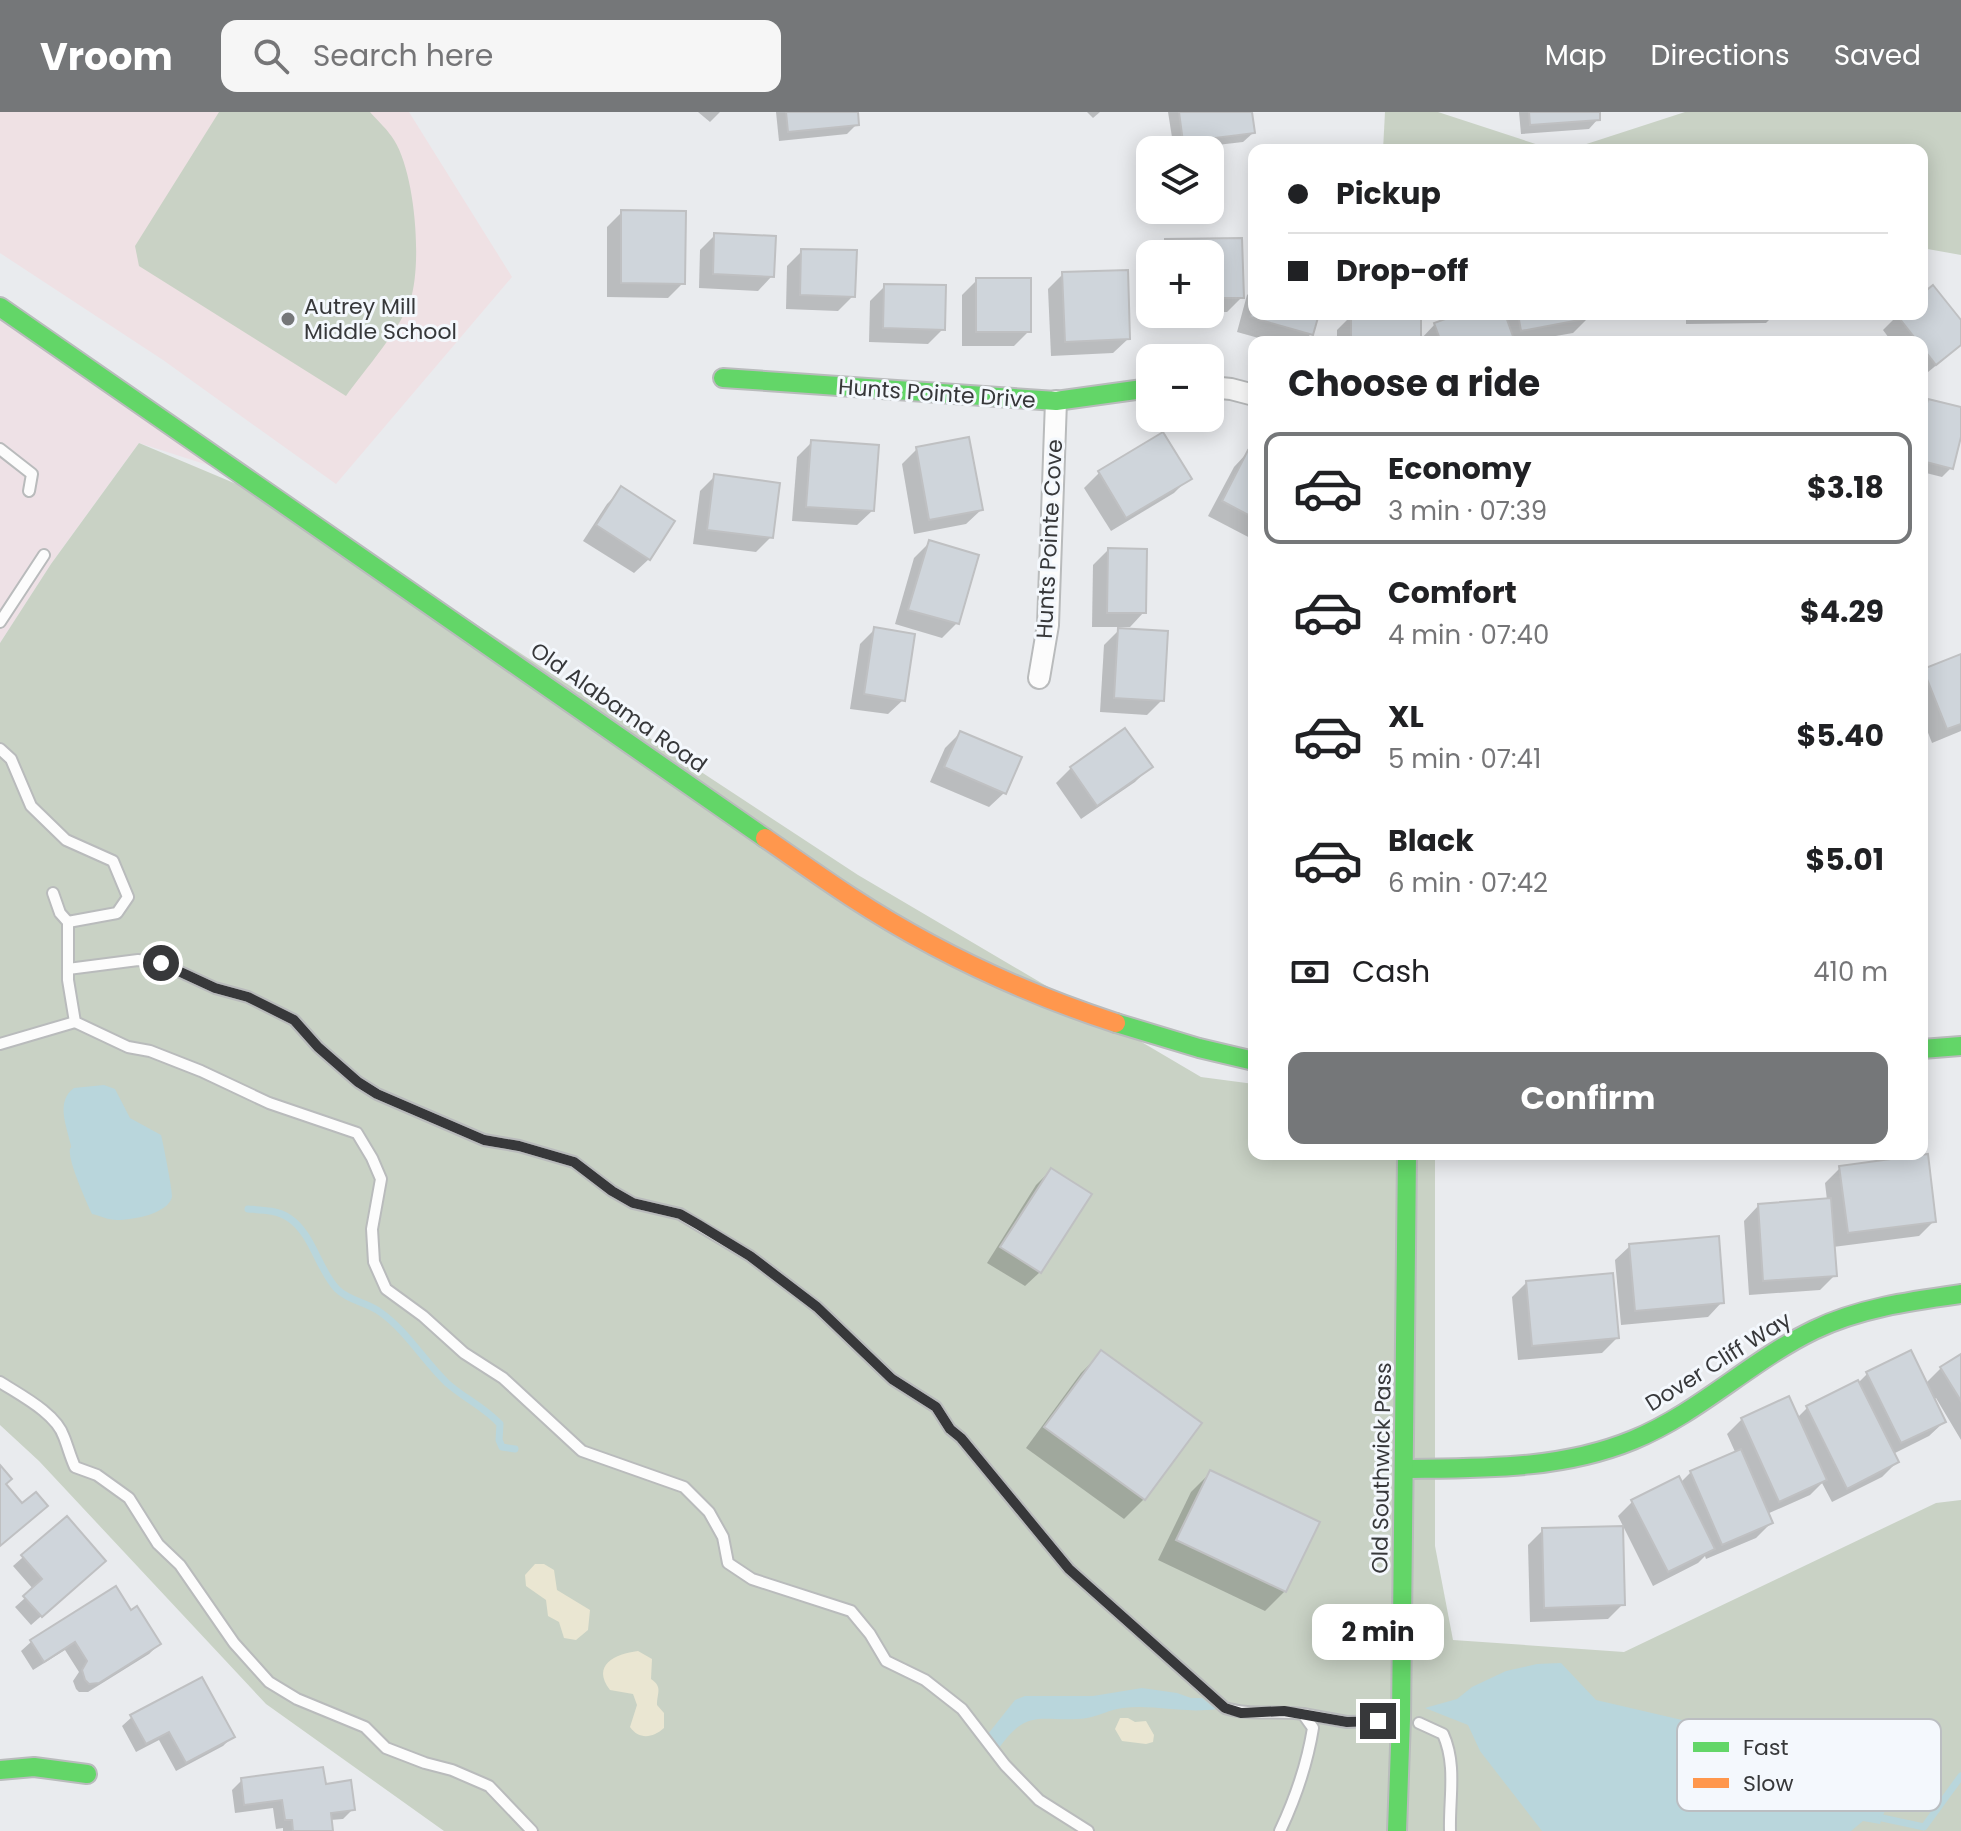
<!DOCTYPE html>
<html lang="en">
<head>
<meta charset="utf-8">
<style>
  body { margin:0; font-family:Poppins,sans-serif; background:#f6f6f6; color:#202124; height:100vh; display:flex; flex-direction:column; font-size:30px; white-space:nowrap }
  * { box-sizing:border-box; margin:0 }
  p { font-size:26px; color:#757577 }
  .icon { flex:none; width:44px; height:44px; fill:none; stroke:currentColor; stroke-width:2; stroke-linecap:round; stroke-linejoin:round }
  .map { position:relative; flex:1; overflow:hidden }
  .side { position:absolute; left:1248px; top:224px; width:680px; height:824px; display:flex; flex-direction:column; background:#fff; border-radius:16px; box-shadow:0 4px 20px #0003 }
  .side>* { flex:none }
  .guide { position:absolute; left:1248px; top:32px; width:680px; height:176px; border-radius:16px; box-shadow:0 4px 20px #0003; display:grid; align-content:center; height:176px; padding:0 40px; background:#fff }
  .buttons { position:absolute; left:1136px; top:24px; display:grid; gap:16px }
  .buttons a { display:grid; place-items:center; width:88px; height:88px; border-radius:16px; background:#fff; box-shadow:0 4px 20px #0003; font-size:40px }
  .end { position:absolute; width:36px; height:36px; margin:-18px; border:10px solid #37383a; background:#fff; box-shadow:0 0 0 4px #fff }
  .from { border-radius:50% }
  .bubble { position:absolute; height:56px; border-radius:16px; background:#fff; box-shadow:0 4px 20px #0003; font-size:26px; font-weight:700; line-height:56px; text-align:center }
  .guide b { display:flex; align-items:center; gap:28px; height:76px; font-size:30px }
  .guide b+b { border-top:2px solid #e0e0e0 }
  .guide i { width:20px; height:20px; background:#202124 }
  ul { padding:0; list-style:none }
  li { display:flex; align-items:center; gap:24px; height:112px; margin:0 16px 12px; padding:0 24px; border:4px solid transparent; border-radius:16px }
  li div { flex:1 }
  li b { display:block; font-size:30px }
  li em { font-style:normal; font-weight:700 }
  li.selected { border-color:#757779 }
  li>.icon { width:72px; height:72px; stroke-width:1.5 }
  h2 { padding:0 40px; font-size:36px; line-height:96px }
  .pay { display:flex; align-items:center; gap:20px; height:88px; padding:0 40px; font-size:30px }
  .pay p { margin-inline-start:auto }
  .action { display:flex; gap:16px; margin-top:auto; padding:16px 40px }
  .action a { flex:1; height:92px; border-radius:16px; background:#757779; color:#fff; font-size:32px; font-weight:700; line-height:92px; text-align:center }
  header { display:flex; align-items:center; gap:48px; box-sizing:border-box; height:112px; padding:0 40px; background:#757779; color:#fff }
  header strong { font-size:38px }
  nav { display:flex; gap:44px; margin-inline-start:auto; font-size:28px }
  .search { width:560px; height:72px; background:#f6f6f6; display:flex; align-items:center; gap:20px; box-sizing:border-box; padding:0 28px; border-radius:16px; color:#757577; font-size:30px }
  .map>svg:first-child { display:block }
  .commercial { fill:#eee1e6 }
  .education { fill:#efe1e4 }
  .green { fill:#c9d2c5 }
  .sand { fill:#eae6d2 }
  .water { fill:#b9d6dc }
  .shadow { fill:#0003 }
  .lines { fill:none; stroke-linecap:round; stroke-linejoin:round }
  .stream { stroke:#b9d6dc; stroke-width:7 }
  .building { fill:#cfd5db; stroke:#bfc0c2; stroke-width:2 }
  .lane-casing { stroke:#b9bbbc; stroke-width:14 }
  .street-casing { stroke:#b9bbbc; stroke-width:24 }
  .fast-casing { stroke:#b9bbbc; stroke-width:22 }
  .slow-casing { stroke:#b9bbbc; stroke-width:22 }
  .lane { stroke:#fcfcfc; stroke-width:10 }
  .street { stroke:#fcfcfc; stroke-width:20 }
  .fast { stroke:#63d668; stroke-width:18 }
  .slow { stroke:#ff974d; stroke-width:18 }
  .route { stroke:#37383a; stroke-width:10 }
  .poi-dot { fill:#757779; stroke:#f4f8fd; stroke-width:3 }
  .labels { text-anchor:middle; stroke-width:6; stroke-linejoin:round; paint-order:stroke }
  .poi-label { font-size:22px; fill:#37383a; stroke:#f4f8fd; text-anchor:start }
  .street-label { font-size:22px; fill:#37383a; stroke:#f4f8fd }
  .key { fill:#f4f8fd; stroke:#bbbec2; stroke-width:2 }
  .key-label { font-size:22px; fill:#37383a }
</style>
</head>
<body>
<header>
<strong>Vroom</strong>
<div class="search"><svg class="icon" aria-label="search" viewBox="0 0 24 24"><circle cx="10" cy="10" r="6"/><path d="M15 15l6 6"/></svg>Search here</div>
<nav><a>Map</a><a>Directions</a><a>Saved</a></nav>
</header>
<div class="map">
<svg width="1961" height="1719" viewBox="0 0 1961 1719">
  <rect width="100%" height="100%" fill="#e9ebee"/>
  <polygon class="commercial" points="0,185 264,371 139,331 51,452 0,531"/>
  <polygon class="education" points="0,0 409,0 512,165 336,372 163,248 0,141"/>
  <g class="green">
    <path d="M219,0H370C378,9 388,18 394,28C415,61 422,149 411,186C403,214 364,259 346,284L139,154L135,134Z"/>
    <polygon points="1385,0 1438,0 1554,38 1383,38"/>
    <polygon points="1685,0 1961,0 1961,143 1922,136 1922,38 1568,38"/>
    <polygon points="139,331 310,403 858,763 1201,965 1254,972 1254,1042 1435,1042 1435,1434 1453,1528 1624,1540 1936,1391 1961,1388 1961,1719 444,1719 266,1592 39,1349 0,1313 0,531 51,452"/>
  </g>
  <g class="sand">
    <polygon points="535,1452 544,1452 554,1458 557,1478 590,1498 588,1518 576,1528 564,1526 559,1510 548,1504 546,1488 526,1474 525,1463"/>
    <path d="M638,1539L652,1547L651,1567C663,1575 657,1581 657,1593L664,1601V1616C653,1626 639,1628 630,1615L637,1593L633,1582L610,1578C591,1553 615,1542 638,1539Z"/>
    <polygon points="1120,1606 1128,1606 1135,1610 1146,1609 1154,1623 1153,1630 1146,1632 1122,1629 1115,1617"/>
  </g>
  <g class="water">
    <path d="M104,973L115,977L130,1006L161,1023C163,1030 173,1081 172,1085C168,1102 132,1108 117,1108C108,1108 101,1104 92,1102C86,1089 71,1055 70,1042C69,1031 73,1041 70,1030C66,1012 56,989 74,976Z"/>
    <polygon points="1561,1551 1596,1588 1824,1641 1857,1652 1870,1662 1874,1690 1885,1698 1880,1712 1863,1709 1851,1719 1542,1719 1480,1639 1468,1613 1425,1596 1457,1587 1472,1575 1506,1559 1537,1552"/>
    <path d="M1142,1576L1177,1581L1191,1586H1202L1216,1597C1185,1602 1154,1592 1123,1596C1111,1597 1099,1604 1087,1606C1044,1612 1029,1593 999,1636L988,1622L1015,1588L1025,1584H1093Z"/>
  </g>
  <g class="shadow">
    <polygon points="698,0 720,0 710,10"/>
    <polygon points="776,0 856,0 857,12 847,22 779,29"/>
    <polygon points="1087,0 1100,0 1093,6"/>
    <polygon points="1168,0 1250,0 1253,21 1243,30 1174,38"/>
    <polygon points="1519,0 1598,0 1598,7 1589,17 1521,22"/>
    <polygon points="622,100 683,171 668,186 607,185 607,115"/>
    <polygon points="715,123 772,164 758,179 699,176 700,138"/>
    <polygon points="1240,128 1242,185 1227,200 1210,200 1210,142 1153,142 1166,129"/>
    <polygon points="802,139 853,184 838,199 786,197 787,154"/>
    <polygon points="1063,162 1128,227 1113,241 1051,244 1048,177"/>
    <polygon points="977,168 1029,219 1014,234 962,234 962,183"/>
    <polygon points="885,174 943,217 928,232 869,230 870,189"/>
    <polygon points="1254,177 1254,202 1317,202 1311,222 1303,230 1273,230 1237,220 1247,183"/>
    <polygon points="1922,184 1961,211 1961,233 1922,265 1922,230 1892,230 1883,218 1899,202 1922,202"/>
    <polygon points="1465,202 1657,202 1586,208 1573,221 1521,230 1421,230 1421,227 1435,212"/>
    <polygon points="1686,202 1775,202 1766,211 1686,212"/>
    <polygon points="1352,203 1419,230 1337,230 1337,218"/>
    <polygon points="1929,289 1961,297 1961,317 1951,356 1942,365 1922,360 1922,296"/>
    <polygon points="1163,322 1189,366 1174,381 1111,419 1084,376 1099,361"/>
    <polygon points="811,331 872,399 857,413 792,409 797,345"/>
    <polygon points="917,337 981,398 966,412 914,422 902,352"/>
    <polygon points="1248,340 1254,343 1254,428 1208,404 1234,355"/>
    <polygon points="715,364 771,425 756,440 693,432 700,379"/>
    <polygon points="622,377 649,447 634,461 583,429 607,392"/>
    <polygon points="929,431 957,511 942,526 895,512 914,446"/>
    <polygon points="1108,438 1144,500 1130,515 1092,515 1093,453"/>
    <polygon points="875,517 903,588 888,602 850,597 860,532"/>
    <polygon points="1119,518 1162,588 1147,603 1100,600 1104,533"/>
    <polygon points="1961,544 1961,619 1932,631 1922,605 1922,561"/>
    <polygon points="1125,619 1150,655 1135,670 1081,707 1056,671 1071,656"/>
    <polygon points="960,621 1004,681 989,695 930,670 945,636"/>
    <polygon points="1840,1056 1934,1109 1919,1124 1833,1135 1835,1163 1820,1178 1749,1183 1744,1109 1758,1094 1827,1088 1825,1071"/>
    <polygon points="1051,1058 1040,1160 1025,1174 987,1151 1036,1073"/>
    <polygon points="1630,1134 1722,1190 1708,1205 1621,1213 1615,1148"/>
    <polygon points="1527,1170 1617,1226 1602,1241 1518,1248 1512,1185"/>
    <polygon points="1101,1241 1144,1387 1124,1407 1026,1336 1081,1261"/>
    <polygon points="1961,1244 1961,1328 1936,1286 1933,1288 1944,1310 1929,1324 1893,1342 1897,1350 1882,1365 1832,1390 1822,1371 1810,1383 1767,1402 1771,1411 1756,1426 1706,1447 1705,1444 1698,1451 1653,1474 1618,1404 1633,1389 1680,1371 1691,1360 1736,1342 1727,1322 1742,1307 1797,1306 1807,1296 1859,1270 1868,1261 1925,1272 1941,1256"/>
    <polygon points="1211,1360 1285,1479 1265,1499 1158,1448 1191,1380"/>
    <polygon points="66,1407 94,1458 31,1513 15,1495 34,1478 13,1454"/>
    <polygon points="1543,1418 1623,1492 1608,1507 1530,1510 1528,1433"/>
    <polygon points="116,1477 131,1501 159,1532 149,1542 88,1580 79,1580 76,1577 73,1569 79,1560 65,1538 33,1558 21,1539 31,1530"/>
    <polygon points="132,1605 232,1625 223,1634 176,1659 159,1628 136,1640 122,1614"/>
    <polygon points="242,1668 324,1674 353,1697 343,1707 330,1708 331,1719 283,1719 283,1716 276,1717 273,1696 235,1701 232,1678"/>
  </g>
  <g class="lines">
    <g class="stream">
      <path d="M248,1097C262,1098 277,1098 289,1106C313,1122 318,1157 337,1177C349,1189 366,1190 380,1200C406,1218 424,1249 447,1271C465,1287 483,1294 500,1312L499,1328L502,1335L515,1337"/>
      <polyline points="1882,1706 1924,1715 1961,1664"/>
    </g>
  </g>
  <g class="building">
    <polygon points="786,0 858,0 859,13 788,20"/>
    <polygon points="1179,0 1252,0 1255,21 1183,30"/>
    <polygon points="1529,0 1600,0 1600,8 1530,13"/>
    <polygon points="621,98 686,99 685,172 621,171"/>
    <polygon points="714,121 776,124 774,165 713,162"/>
    <polygon points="1242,126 1244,186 1210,186 1210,142 1165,142 1165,127"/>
    <polygon points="801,137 857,138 855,185 800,183"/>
    <polygon points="1128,158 1130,227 1065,230 1062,160"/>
    <rect x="976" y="166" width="55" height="54"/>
    <polygon points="884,172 946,173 945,218 883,216"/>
    <polygon points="1933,173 1961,208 1961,233 1936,253 1922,235 1922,230 1918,230 1896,202 1922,202 1922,182"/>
    <polygon points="1254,192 1254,202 1319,202 1313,223 1250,205"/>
    <rect x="1351" y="202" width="70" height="28"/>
    <polygon points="1459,202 1505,202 1515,230 1441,230 1434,211"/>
    <polygon points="1518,202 1590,202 1590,206 1521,219"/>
    <polygon points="1928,287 1961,295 1961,325 1953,357 1922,349 1922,312"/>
    <polygon points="1163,320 1192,367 1126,406 1098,359"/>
    <polygon points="969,325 983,398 929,408 916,335"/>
    <polygon points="811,328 879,333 874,399 806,395"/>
    <polygon points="1248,338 1254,341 1254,406 1222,389"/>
    <polygon points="714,362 780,371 773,426 707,418"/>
    <polygon points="621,374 675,409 650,448 596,413"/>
    <polygon points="929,428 979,443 959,512 908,498"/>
    <polygon points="1108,436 1147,437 1146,501 1107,501"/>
    <polygon points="874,515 915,522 905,589 864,582"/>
    <polygon points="1118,516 1168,519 1164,589 1114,586"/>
    <polygon points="1961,542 1961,612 1947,617 1923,557"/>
    <polygon points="1125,616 1153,655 1097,694 1070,655"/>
    <polygon points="960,619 1022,645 1006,682 944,655"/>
    <polygon points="1928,1042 1936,1110 1848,1121 1839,1054"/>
    <polygon points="1051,1056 1092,1082 1041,1161 1000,1135"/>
    <polygon points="1831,1086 1837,1164 1763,1169 1758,1092"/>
    <polygon points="1719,1124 1724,1191 1635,1199 1629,1132"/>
    <polygon points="1613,1161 1619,1226 1532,1234 1526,1169"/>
    <polygon points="1101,1238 1202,1311 1145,1388 1044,1315"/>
    <polygon points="1911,1238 1946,1310 1901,1331 1866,1260"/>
    <polygon points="1961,1242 1961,1289 1940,1255"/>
    <polygon points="1858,1268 1899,1350 1847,1377 1806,1294"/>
    <polygon points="1789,1284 1827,1368 1779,1390 1741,1306"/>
    <polygon points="1741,1337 1773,1411 1722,1433 1690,1359"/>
    <polygon points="0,1353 12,1367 6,1372 22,1391 36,1380 48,1394 0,1434"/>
    <polygon points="1210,1358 1320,1410 1286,1480 1176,1428"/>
    <polygon points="1679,1364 1715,1437 1668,1460 1631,1388"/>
    <polygon points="67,1404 106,1449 42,1505 23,1484 42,1467 21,1443"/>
    <polygon points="1623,1414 1625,1493 1544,1496 1542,1416"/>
    <polygon points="116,1474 131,1498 137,1494 161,1532 99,1571 89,1572 85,1568 82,1558 87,1549 75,1530 44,1550 30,1528"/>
    <polygon points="202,1565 235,1625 186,1651 169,1620 146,1632 130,1603"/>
    <polygon points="323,1655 326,1672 351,1668 355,1698 331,1701 333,1719 293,1719 292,1708 285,1708 282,1688 244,1693 241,1666"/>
  </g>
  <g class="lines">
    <defs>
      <g id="lane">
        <polyline points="0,337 32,362 29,379"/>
        <polyline points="0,510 44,443"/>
        <polyline points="0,637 11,647 31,694 66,728 113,749 128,785 117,801 68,810 68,868 75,910 128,935 150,939 201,959 269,991 357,1021 372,1046 381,1067 372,1117 374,1150 386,1177 423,1204 464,1241 503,1266 582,1339 684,1375 709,1400 723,1425 728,1451 752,1467 851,1499 870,1522 886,1549 925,1568 962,1597 1005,1653 1039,1688 1088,1719"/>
        <polyline points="53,781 60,801 68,810"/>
        <path d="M68,857L138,848L161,851L215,876L248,885L294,908L318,935L358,970L377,982L484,1028L519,1034L574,1050L612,1079L633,1091L680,1102L750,1144L817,1195L892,1267L936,1295L950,1317L961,1326L1069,1457L1225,1596C1250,1604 1277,1598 1303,1602L1313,1616C1307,1653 1296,1685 1280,1719"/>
        <polyline points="0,932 75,910"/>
        <path d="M0,1270C20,1283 56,1301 64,1325C68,1335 70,1344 75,1355L97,1363L129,1386L158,1432L180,1453L234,1531L269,1570L297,1587L365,1615L386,1636L425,1651L452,1658L489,1674L532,1719"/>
        <polyline points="1303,1602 1347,1610 1378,1609"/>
        <path d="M1419,1611L1443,1622C1457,1653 1449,1686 1450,1719"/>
      </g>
      <g id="street">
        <polyline points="1210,275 1231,277 1254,283"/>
        <polyline points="1039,566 1048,513 1056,289"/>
      </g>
      <g id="fast">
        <polyline points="0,195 765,726"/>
        <polyline points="723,266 1056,289 1150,276"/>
        <polyline points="1116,911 1199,936 1254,949"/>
        <polyline points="1922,937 1961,934"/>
        <path d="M1405,1357C1482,1356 1560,1358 1633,1328C1699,1301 1750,1249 1814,1218C1859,1196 1911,1189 1961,1182"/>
        <polyline points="0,1658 34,1655 87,1662"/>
        <polyline points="1397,1719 1401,1607 1407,1042"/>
      </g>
      <path id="slow" d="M765,726C794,746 822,766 851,785C932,838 1024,881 1116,911"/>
    </defs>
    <use href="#lane" class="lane-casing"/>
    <use href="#street" class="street-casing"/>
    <use href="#fast" class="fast-casing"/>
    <use href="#slow" class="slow-casing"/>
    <use href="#lane" class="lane"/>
    <use href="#street" class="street"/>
    <use href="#fast" class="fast"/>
    <use href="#slow" class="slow"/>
  </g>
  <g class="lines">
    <polyline class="route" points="161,851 215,876 248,885 294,908 318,935 358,970 377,982 484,1028 519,1034 574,1050 612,1079 633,1091 680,1102 699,1113 750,1144 817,1195 892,1267 936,1295 950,1317 961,1326 1069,1457 1225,1596 1241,1601 1284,1599 1347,1610 1378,1609"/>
  </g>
  <circle class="poi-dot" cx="288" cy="207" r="8"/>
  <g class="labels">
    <g class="poi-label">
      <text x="304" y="202">Autrey Mill<tspan x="304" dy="25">Middle School</tspan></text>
    </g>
    <g class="street-label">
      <text transform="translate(937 281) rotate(4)" y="8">Hunts Pointe Drive</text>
      <text transform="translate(1049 427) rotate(-87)" y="8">Hunts Pointe Cove</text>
      <text transform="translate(619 595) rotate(35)" y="8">Old Alabama Road</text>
      <text transform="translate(1718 1249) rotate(-32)" y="8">Dover Cliff Way</text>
      <text transform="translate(1381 1356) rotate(-89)" y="8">Old Southwick Pass</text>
    </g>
  </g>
  <rect x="1677" y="1607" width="264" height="92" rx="12" class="key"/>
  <rect x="1693" y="1630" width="36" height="10" fill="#63d668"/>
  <rect x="1693" y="1666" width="36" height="10" fill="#ff974d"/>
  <g class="key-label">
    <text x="1743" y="1643">Fast</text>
    <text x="1743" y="1679">Slow</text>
  </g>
</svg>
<div class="buttons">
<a><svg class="icon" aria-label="layers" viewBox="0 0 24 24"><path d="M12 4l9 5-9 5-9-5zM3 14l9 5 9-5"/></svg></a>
<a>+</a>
<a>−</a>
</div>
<i class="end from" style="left:161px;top:851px"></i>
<i class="end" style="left:1378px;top:1609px"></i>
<div class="bubble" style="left:1312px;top:1492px;width:132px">2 min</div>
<div class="guide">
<b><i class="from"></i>Pickup</b>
<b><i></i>Drop-off</b>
</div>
<section class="side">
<h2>Choose a ride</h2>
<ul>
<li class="selected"><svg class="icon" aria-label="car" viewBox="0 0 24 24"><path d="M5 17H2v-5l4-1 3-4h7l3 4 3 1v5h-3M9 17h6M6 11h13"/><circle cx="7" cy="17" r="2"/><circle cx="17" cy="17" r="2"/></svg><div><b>Economy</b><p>3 min · 07:39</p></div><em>$3.18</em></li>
<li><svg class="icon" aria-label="car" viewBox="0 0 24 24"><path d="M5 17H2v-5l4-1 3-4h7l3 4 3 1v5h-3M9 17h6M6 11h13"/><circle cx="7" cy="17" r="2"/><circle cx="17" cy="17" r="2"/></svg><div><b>Comfort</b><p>4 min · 07:40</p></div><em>$4.29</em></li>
<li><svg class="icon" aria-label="car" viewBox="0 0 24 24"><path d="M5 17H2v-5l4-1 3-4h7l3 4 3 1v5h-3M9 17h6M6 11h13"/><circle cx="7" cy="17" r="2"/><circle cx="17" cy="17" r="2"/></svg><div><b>XL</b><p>5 min · 07:41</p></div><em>$5.40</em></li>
<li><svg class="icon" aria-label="car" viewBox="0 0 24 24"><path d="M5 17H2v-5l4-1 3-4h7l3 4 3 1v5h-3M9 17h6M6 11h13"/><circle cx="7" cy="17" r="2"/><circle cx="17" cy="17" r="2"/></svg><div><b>Black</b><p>6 min · 07:42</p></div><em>$5.01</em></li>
</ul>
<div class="pay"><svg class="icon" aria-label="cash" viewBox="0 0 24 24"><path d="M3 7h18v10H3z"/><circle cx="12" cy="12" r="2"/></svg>Cash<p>410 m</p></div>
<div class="action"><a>Confirm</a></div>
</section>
</div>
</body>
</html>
